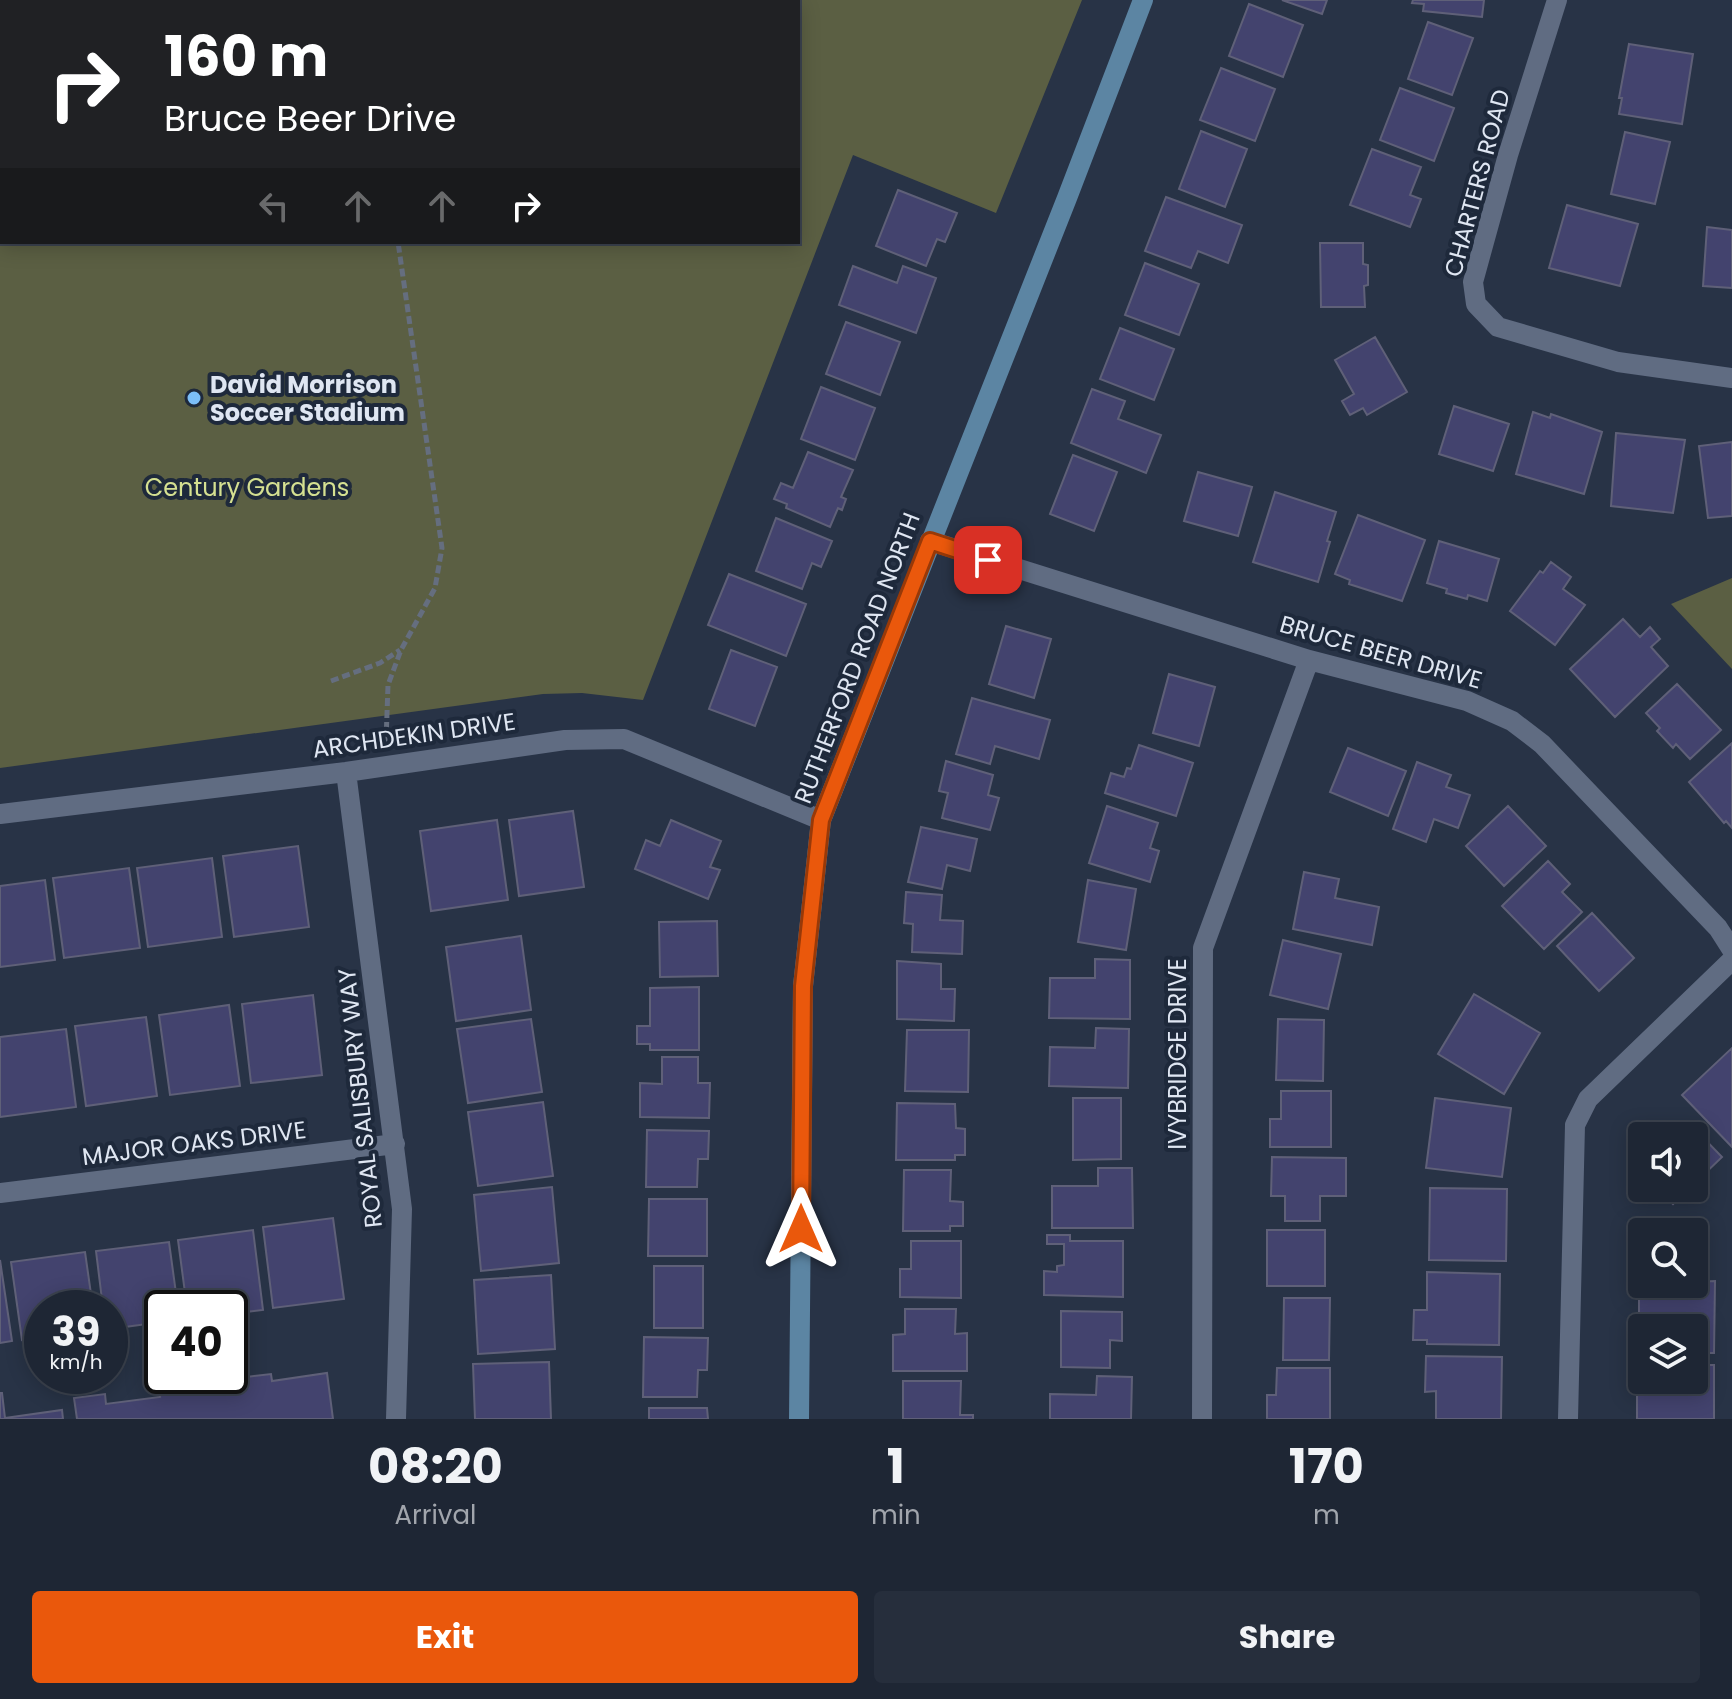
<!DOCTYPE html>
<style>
body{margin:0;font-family:Poppins,sans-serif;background:#262e3c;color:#f1f3f6;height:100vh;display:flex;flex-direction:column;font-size:30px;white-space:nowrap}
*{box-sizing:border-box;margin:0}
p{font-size:26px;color:#a1a5ac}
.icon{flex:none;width:44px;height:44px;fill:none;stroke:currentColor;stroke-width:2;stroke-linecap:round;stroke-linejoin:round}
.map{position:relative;height:1419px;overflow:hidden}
.sheet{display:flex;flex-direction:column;background:#1e2634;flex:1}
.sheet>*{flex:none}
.banner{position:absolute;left:0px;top:0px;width:800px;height:244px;box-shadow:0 4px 20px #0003,0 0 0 2px #3c434f;background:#202124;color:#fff;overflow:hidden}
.buttons{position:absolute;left:1628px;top:1122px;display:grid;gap:16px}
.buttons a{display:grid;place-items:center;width:80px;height:80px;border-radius:8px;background:#1e2634;box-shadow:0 4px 20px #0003,0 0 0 2px #3c434f;font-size:40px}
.speed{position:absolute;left:24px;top:1290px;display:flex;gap:16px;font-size:40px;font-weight:700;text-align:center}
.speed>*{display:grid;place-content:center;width:104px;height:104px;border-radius:50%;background:#1e2634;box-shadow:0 4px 20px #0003,0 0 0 2px #3c434f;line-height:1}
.speed small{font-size:20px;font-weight:400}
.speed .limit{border:4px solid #111;border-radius:12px;background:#fff;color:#111}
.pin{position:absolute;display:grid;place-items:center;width:68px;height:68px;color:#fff;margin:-34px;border-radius:16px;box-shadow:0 4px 12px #0006}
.me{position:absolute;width:88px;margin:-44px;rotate:0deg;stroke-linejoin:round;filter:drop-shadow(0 0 6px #0008)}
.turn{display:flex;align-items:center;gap:28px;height:168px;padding:0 32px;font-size:36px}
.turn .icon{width:104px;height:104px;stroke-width:2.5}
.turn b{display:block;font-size:56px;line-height:68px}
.lanes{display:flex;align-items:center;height:76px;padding:0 32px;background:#0003;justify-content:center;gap:40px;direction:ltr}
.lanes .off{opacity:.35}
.eta{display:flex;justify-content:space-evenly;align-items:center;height:136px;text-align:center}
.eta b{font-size:48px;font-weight:700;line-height:56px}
.action{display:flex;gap:16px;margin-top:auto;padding:16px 32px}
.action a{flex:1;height:92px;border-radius:8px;background:#ea580c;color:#fff;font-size:32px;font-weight:700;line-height:92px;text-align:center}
.action a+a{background:#262e3c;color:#f1f3f6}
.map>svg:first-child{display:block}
</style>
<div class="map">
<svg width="1732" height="1419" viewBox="0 0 1732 1419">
<rect width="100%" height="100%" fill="#283346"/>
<path fill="#5b5f43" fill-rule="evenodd" d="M0,0H1082L996,213L853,155L643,700L582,693L543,694L0,768ZM2,2H798V242H2Z
M1732,578V669L1671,604Z"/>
<path fill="#43436e" stroke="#5f6078" stroke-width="2" d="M1282,0H1327L1322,14Z
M1413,0H1484L1482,17L1423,11L1424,4L1412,3Z
M1249,4L1303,25L1283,77L1229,56Z
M1428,22L1473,38L1452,95L1408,79Z
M1629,44L1693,54L1682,124L1619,114L1622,98H1619Z
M1221,68L1275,89L1255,141L1200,120Z
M1400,88L1454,108L1434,161L1380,140Z
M1201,131L1247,149L1225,207L1179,189Z
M1625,132L1670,142L1655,204L1611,194Z
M1372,149L1421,167L1410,195L1421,199L1410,227L1350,205Z
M898,190L957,213L945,242L937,239L926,266L876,246Z
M1166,197L1242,225L1228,263L1198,251L1191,268L1145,251Z
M1567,205L1638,224L1620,286L1549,268Z
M1707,227L1732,230V288L1703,286Z
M1320,243H1363V264L1368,265V285L1364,286L1365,307H1321Z
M1145,263L1199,284L1179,335L1125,315Z
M853,266L897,283L903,266L936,278L916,333L839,305Z
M846,322L900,342L880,395L826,374Z
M1120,328L1174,349L1154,400L1100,379Z
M1375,337L1407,392L1367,415L1363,408L1350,415L1342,401L1354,394L1335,360Z
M821,387L875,408L855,460L801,439Z
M1092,389L1125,401L1118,419L1161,435L1146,473L1071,443Z
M1454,406L1509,424L1493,471L1439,454Z
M1533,412L1550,418L1551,414L1602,432L1584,494L1516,474Z
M1616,433L1685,440L1673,513L1611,506Z
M1732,442V516L1708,518L1699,446Z
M808,452L853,470L841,497L846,499L842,510L838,508L830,527L786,508L787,504L774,499L781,483L793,488Z
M1073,455L1117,472L1094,531L1050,514Z
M1198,472L1252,487L1238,536L1184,521Z
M1275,492L1336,512L1327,541L1330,542L1318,582L1253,562Z
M1358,515L1425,540L1402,601L1349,584L1350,580L1335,574Z
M776,518L832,541L821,567L812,563L802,589L756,571Z
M1439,541L1499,559L1487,601L1468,595L1467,599L1446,593L1447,589L1427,583Z
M1551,562L1571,577L1563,589L1585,605L1555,645L1510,611L1540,571L1543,573Z
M729,574L806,604L786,656L708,625Z
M1623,619L1640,637L1650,627L1660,639L1651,647L1668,666L1615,717L1570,669Z
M1006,626L1051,639L1034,698L989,684Z
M731,650L777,667L755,726L709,709Z
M1169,674L1215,687L1199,746L1153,733Z
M1677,684L1721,730L1690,759L1676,744L1673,748L1657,731L1660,728L1646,713Z
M972,698L1050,720L1039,759L995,746L990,764L956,754Z
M1732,743V828L1726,821L1724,823L1689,782Z
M1139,745L1193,763L1176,816L1105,793L1111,773L1124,777L1127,768L1131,769Z
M1348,748L1406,771L1388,816L1330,792Z
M946,761L993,775L988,795L999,798L990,830L942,818L948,793L939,791Z
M1417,762L1451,775L1446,787L1470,795L1458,828L1434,819L1426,842L1393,829Z
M1107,806L1158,823L1150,848L1159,851L1150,882L1089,863Z
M1508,806L1546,846L1504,886L1466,846Z
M573,811L584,887L519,896L509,820Z
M497,820L508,900L431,911L420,831Z
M671,820L721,841L710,867L720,870L708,899L635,869L646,840L660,846Z
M921,827L977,839L970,871L947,865L942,889L908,882Z
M298,846L309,927L234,937L223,856Z
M212,858L222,937L148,947L137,868Z
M1548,861L1570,884L1562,892L1582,912L1544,949L1502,906Z
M129,868L140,948L64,958L53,878Z
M1304,872L1339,879L1335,898L1379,907L1372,945L1293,929Z
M45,880L55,960L0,967V886Z
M1088,880L1136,889L1126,950L1078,942Z
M906,892L942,895L940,920L963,921L962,954L912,952L913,924L904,923Z
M1592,913L1634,958L1599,991L1557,946Z
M717,921L718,976L660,977L659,922Z
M521,936L531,1010L456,1021L446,947Z
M1283,940L1341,954L1328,1009L1270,995Z
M1095,959L1130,960V1019L1049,1018L1050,978H1095Z
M897,961L941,964V989H955L954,1021L897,1019Z
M699,987V1050H650V1044H637V1026H650V988Z
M1474,994L1540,1033L1504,1094L1438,1054Z
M313,995L322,1075L251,1083L242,1004Z
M229,1005L240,1086L170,1095L159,1015Z
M146,1017L157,1096L86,1106L75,1026Z
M531,1019L542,1092L468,1103L457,1029Z
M1278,1019L1324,1020L1323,1081L1276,1080Z
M1096,1028L1129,1029L1128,1088L1049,1086L1050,1047L1095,1048Z
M66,1029L76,1107L0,1117V1037Z
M907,1030H969L968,1092L905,1091Z
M1732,1048V1147L1682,1095Z
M662,1057H698V1083H710L709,1118L640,1117V1083L662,1084Z
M1281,1091H1331V1147H1270V1119H1281Z
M1073,1098H1121V1159L1073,1160Z
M1435,1098L1511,1108L1502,1177L1426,1168Z
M543,1102L553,1176L478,1186L468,1112Z
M897,1103L955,1104L956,1128L965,1129V1155H955V1160H896Z
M1688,1122L1722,1157L1694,1184V1136H1674Z
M647,1130L709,1131L708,1159H698L697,1187H646Z
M1272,1157L1346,1158V1196H1320V1221H1285V1196H1271Z
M1098,1168H1132L1133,1228H1052V1186H1098Z
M904,1170H951L950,1201L963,1202V1226H950V1231H903Z
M552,1187L559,1263L481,1271L474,1195Z
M1430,1188L1507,1189L1506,1261L1429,1260Z
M1657,1188H1690L1673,1204Z
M649,1199H707V1256H648Z
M333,1218L344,1299L273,1308L263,1227Z
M253,1230L263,1310L230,1314V1308H187L178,1240Z
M1267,1230H1325V1286H1267Z
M1047,1235H1070V1241H1123V1297L1044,1295V1271L1057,1272V1266L1064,1265V1244H1047Z
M911,1241H961V1298L900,1297V1269H911Z
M169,1242L178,1308H162V1322L110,1329V1308H103L96,1251Z
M85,1252L93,1308H42V1337L22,1340L11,1262Z
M0,1260L12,1341L0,1343Z
M654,1266H703V1328H654Z
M1427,1272L1500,1274L1499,1345L1427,1344V1340H1413L1414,1310H1427Z
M551,1275L555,1349L478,1354L474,1280Z
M1639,1281H1642V1284L1715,1281L1714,1353H1694V1328H1642V1353H1639Z
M1284,1298H1330L1329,1360H1283Z
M905,1309H956L955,1334L967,1333V1371H893V1335L905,1334Z
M1061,1311L1122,1312V1341L1110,1340V1368L1061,1367Z
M644,1337L708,1338L707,1370H698L697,1397H643Z
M1426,1356L1502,1357L1501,1419H1436V1391L1425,1392Z
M549,1362L551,1419H475L473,1364Z
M1637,1365H1642V1380H1694V1365H1714V1419H1637Z
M1277,1368H1330V1419H1267V1395H1276Z
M327,1373L333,1419H77L74,1398L105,1394L106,1404L160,1397L158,1388L271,1374L272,1381Z
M1097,1376L1132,1377L1131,1419H1050V1394L1096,1395Z
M903,1381H961L960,1415H973V1419H903Z
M0,1393H2L5,1418L62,1410L63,1419H0Z
M649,1408H707L708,1419H649Z"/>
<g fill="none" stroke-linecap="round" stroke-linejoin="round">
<path stroke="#656e7f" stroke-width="5" stroke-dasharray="8 4" stroke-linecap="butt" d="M354,0V2
M331,681L380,663L400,650
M386,742L388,685L401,650L435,588L442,548L398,242"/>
<path stroke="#606c82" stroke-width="20" d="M1557,0L1508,155L1473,282L1476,304L1498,327L1618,362L1732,378
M930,541L1309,660L1467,701L1512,721L1542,744L1718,928L1732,950
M346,772L402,1209L396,1419
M0,814L346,772L565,740L624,739L821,820
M0,1193L395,1144
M1202,1419L1203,948L1309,660
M1568,1419L1575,1125L1588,1099L1732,960"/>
<path stroke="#5c85a3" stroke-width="20" d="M799,1419L803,986L821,820L1067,198L1143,0"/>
</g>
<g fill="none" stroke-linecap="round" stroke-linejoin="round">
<defs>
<path id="route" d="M801,1229L803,986L821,820L930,541L988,560"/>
</defs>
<use href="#route" stroke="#983908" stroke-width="20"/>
<use href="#route" stroke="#ea580c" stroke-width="14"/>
</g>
<circle fill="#7bbef8" stroke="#1e293b" stroke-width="3" cx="194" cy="398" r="8"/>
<g text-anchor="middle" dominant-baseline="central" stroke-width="8" stroke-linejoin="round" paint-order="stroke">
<g font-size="24" fill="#dfe6f2" stroke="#1e293b">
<text transform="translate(1477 183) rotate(-75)">CHARTERS ROAD</text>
<text transform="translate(1381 652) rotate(16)">BRUCE BEER DRIVE</text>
<text transform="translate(857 658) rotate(-69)">RUTHERFORD ROAD NORTH</text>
<text transform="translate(414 735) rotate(-8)">ARCHDEKIN DRIVE</text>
<text transform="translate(1177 1054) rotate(-90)">IVYBRIDGE DRIVE</text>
<text transform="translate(360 1098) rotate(-96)">ROYAL SALISBURY WAY</text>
<text transform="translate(194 1143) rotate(-7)">MAJOR OAKS DRIVE</text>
</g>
<g font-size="24" font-weight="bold" fill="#dfe6f2" stroke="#1e293b" text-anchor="start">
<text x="210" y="384">David Morrison<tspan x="210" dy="28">Soccer Stadium</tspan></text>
</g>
<g font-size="24" fill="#d5e091" stroke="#1e293b">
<text x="247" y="487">Century Gardens</text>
</g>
</g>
</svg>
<div class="buttons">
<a><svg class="icon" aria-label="sound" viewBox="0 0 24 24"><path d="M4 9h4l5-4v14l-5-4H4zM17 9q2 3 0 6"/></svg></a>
<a><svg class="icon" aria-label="search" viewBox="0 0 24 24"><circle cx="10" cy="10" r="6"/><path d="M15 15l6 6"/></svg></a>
<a><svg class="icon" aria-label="layers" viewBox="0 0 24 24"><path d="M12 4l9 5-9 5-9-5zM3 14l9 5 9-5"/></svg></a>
</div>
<div class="speed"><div>39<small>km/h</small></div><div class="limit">40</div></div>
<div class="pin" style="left:988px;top:560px;background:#d93025"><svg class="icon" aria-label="arrive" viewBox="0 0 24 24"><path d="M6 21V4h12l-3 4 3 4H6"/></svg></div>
<svg class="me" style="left:801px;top:1229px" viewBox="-20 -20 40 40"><path d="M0-17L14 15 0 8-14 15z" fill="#ea580c" stroke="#fff" stroke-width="4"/></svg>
<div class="banner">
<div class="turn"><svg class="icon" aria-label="right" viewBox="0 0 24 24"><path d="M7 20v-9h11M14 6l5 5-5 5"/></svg><div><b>160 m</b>Bruce Beer Drive</div></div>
<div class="lanes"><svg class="icon off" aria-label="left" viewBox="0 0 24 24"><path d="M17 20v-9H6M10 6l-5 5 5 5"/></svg><svg class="icon off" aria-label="ahead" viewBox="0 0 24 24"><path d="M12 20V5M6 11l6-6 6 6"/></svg><svg class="icon off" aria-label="ahead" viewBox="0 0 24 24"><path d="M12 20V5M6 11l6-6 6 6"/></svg><svg class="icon" aria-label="right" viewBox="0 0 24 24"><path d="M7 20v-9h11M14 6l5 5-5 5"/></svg></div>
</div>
</div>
<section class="sheet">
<div class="eta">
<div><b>08:20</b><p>Arrival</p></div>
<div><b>1</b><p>min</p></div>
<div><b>170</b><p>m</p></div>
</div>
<div class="action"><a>Exit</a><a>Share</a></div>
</section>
